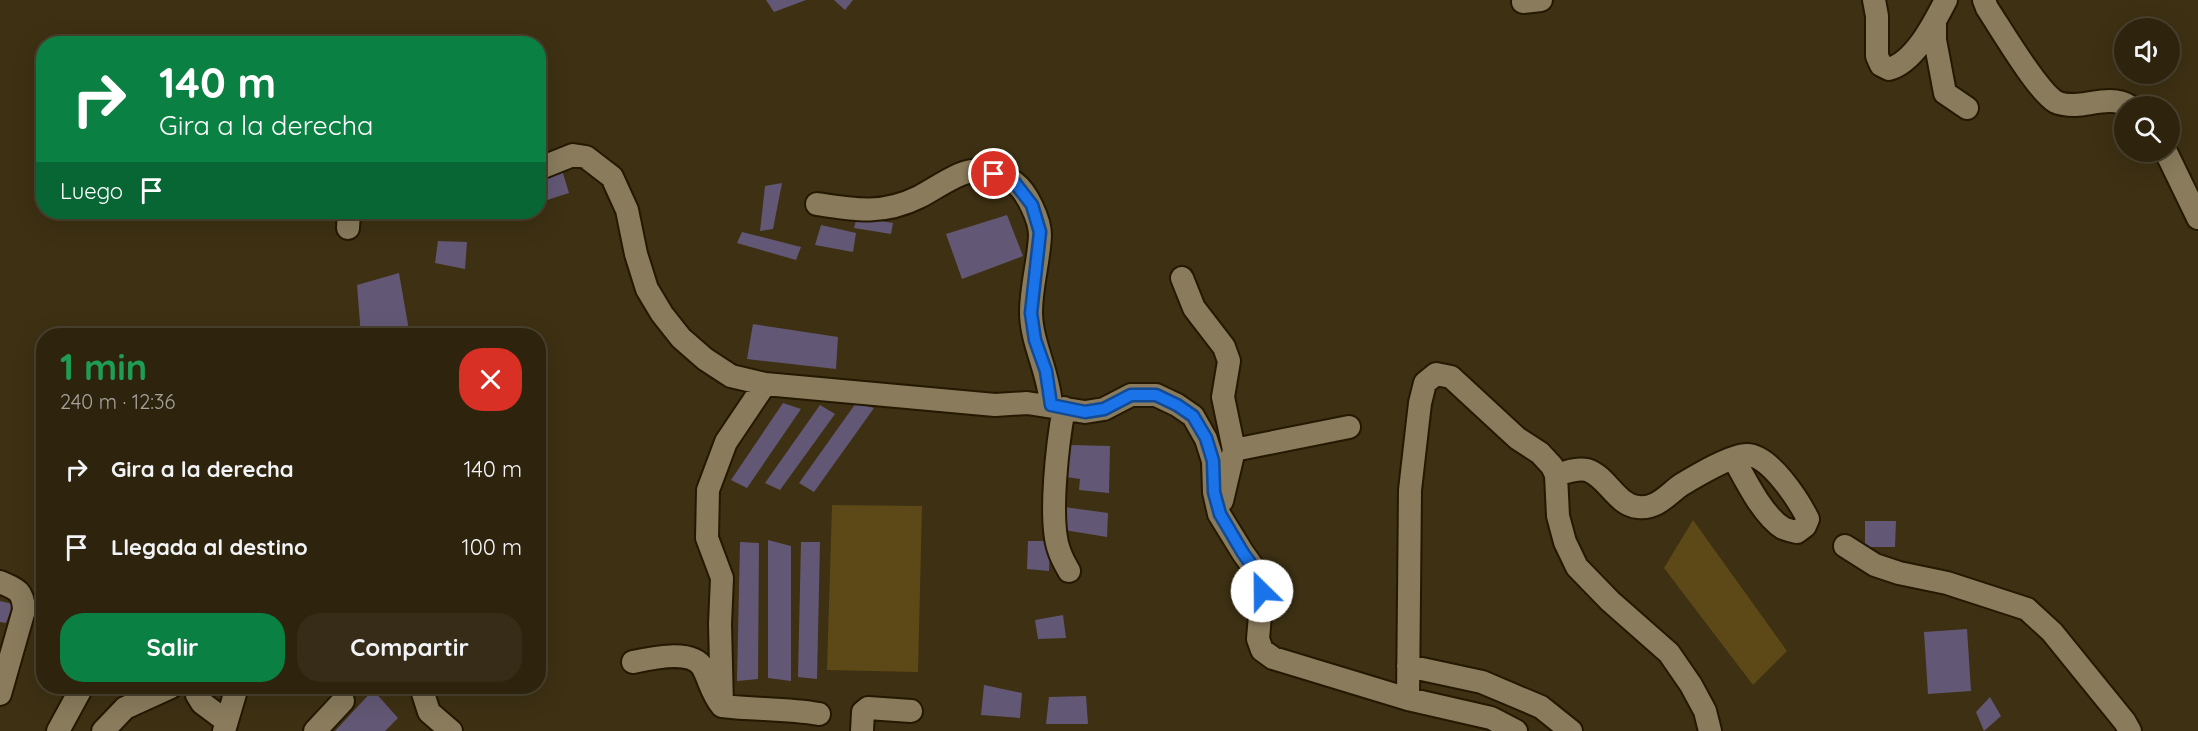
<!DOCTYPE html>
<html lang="es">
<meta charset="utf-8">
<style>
body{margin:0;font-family:Quicksand,sans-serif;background:#362c17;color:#f1f3f6;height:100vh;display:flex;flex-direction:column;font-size:22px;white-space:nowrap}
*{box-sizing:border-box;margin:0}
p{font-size:20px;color:#a7a49e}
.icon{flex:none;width:33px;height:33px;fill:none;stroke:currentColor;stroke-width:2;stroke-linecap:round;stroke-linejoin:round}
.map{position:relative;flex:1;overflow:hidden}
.sheet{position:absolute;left:36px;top:328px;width:510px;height:366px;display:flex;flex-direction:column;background:#2e240e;border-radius:24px;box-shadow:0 6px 24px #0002,0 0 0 2px #49412e}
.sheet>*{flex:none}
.guide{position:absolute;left:36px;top:36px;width:510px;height:183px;border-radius:24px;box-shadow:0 6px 24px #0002,0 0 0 2px #49412e;background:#0b8043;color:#fff;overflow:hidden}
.controls{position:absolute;left:2114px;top:18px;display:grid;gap:12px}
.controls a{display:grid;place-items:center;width:66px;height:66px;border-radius:50%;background:#2e240e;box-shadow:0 6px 24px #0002,0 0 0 2px #49412e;font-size:30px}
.pin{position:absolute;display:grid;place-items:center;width:51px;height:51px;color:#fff;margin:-26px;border:3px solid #fff;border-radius:50%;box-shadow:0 2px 6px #0007}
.me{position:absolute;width:66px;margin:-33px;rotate:337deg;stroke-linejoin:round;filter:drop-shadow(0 0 4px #0008)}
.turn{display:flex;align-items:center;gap:21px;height:126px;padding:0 24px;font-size:27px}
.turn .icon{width:78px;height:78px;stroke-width:2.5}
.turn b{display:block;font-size:42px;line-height:51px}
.then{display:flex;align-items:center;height:57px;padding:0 24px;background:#0003;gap:12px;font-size:22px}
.round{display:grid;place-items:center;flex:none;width:63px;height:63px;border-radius:24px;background:#362c17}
.overview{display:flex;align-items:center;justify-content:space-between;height:102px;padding:0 24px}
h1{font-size:36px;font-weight:700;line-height:45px;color:#1e9e55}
.action{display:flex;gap:12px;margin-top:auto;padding:12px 24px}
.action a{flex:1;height:69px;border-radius:24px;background:#0b8043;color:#fff;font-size:24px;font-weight:700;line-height:69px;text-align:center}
.action a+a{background:#362c17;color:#f1f3f6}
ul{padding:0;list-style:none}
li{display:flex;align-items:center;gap:18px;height:78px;padding:0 24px}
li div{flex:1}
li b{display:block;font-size:22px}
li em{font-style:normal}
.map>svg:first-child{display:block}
</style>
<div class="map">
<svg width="2198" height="731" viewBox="0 0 2198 731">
<rect width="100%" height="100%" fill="#3d3013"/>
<path fill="#5d4817" d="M832,505L922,506L918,672L827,670Z
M1693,520L1787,651L1753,685L1664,568Z"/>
<path fill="#625875" d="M766,0H806L774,12Z
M834,0H853L845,10Z
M562,170L569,193L538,203V177Z
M782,183L773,229L760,231L765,186Z
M1007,215L1023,256L962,279L946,234Z
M857,217L893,223L891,234L854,228Z
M821,225L856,233L853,252L815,245Z
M742,232L801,247L796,260L737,243Z
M438,241L467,242L465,269L435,263Z
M399,273L410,336H361L357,285Z
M753,324L838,337L836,369L747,359Z
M783,403L801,409L747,488L731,480Z
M856,403L874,408L814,492L799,483Z
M820,405L835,414L780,490L765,483Z
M1070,445L1110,446L1109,493L1079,490L1080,479L1066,477Z
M1064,507L1108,513L1107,537L1064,530Z
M1865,521H1896L1895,547H1865Z
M768,540L791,546V681L768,678Z
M1028,541H1050L1049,571L1027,569Z
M740,542L759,543L758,679L737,681Z
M801,542H820L817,679L798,677Z
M0,601L13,604L6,623L0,622Z
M1063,615L1066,638L1038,639L1035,620Z
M1967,629L1971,691L1928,694L1924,632Z
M984,685L1022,693L1020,718L981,715Z
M373,690L398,718L385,731H335Z
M1086,696L1088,724H1046L1049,697Z
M1990,697L2001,716L1984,731L1976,712Z"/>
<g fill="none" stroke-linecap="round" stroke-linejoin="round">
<defs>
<path id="minor" d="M1874,0L1877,16V56L1881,65L1889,69C1915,62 1934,23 1946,0
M1984,0L1987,8C2001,29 2037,91 2056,102C2060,104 2070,105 2075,105C2093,104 2113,96 2129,106
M1523,2L1541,0
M1935,22V40L1945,93L1967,108
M2166,152L2198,218
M538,169L573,155L586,157L612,177L627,210L636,254L647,289L662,314L681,338L705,359L731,376L765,384L995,405L1027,403L1085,412L1104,409L1131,395H1156L1177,405L1193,416L1206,439L1213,461L1214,492L1219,514L1243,553L1258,574L1262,591L1258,639L1262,650L1273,658L1408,699L1491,718L1516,731
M817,204C855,210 883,215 919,197C933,190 956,173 972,171C984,170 1005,175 1015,183C1027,192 1040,220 1040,235C1039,261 1031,286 1031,312C1031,343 1049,372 1051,405
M348,228L349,212
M1182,278L1194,308L1224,347L1229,361L1223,397L1234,450L1222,501
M1064,408C1058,440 1048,520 1059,550C1061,557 1065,564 1069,571
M1234,450L1349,427
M1556,475C1566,472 1577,468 1587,470C1607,476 1616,505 1638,507C1657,509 1667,495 1681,485C1696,476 1731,455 1747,455C1770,455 1799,501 1808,519L1805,526L1797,532C1793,531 1787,530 1783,528C1763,516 1745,479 1734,459
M1845,546L1875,565L1899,573L1947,583L2027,609L2052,632L2125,722L2130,731
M0,582C16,589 23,590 24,610L0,694
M633,662C651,658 693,649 703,668C710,682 712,694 722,706C754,710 787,708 819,714
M1408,666L1482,682L1541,707L1571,731
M201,687L197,695L202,703L226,721
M421,687L429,712L451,731
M1408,699L1410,490L1420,403L1425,383L1436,374L1451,377L1517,438L1540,453L1552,466L1556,475L1558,516L1565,542L1577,567L1610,601L1669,653L1691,685L1705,711L1710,731
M722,706L720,624L722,578L707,538L708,490L726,442L765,384
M58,731L82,687
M103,731L125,708L171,687
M224,731L237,687
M315,731L343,701
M862,731L863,712L868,708L911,711"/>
</defs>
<use href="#minor" stroke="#241800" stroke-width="26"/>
<use href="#minor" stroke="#897b5c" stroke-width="22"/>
</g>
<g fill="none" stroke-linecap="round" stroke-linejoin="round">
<defs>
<path id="route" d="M994,174L1015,183L1032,205L1040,232L1031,313L1035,340L1046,371L1051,405L1085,412L1104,409L1131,395H1156L1177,405L1193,416L1206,438L1213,461L1214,492L1220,514L1243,553L1258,574L1262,591"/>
</defs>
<use href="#route" stroke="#114b97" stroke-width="15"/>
<use href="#route" stroke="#1a73e8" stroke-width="10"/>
</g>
</svg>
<div class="controls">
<a><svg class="icon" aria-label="sound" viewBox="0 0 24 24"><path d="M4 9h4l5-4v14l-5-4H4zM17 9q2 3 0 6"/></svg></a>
<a><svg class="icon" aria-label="search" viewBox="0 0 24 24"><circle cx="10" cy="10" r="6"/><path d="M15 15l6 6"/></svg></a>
</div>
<div class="pin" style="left:994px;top:174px;background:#d93025"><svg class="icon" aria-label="arrive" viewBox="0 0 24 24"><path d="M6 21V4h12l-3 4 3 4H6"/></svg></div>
<svg class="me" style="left:1262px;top:591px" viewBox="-20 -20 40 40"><circle r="19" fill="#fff"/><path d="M0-13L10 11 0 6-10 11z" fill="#1a73e8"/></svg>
<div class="guide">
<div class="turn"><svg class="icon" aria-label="right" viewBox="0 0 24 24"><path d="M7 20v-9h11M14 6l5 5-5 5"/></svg><div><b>140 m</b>Gira a la derecha</div></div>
<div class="then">Luego<svg class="icon" aria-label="arrive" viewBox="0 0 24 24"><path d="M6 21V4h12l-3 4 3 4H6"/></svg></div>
</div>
<section class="sheet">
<div class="overview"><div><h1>1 min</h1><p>240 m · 12:36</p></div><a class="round" style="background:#d93025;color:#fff"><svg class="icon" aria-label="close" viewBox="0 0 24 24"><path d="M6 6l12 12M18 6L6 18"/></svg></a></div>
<ul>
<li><svg class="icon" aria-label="right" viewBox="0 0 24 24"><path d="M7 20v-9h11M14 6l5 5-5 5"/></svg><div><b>Gira a la derecha</b></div><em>140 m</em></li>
<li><svg class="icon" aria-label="arrive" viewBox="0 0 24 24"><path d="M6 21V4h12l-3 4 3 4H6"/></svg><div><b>Llegada al destino</b></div><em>100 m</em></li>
</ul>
<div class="action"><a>Salir</a><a>Compartir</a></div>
</section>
</div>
